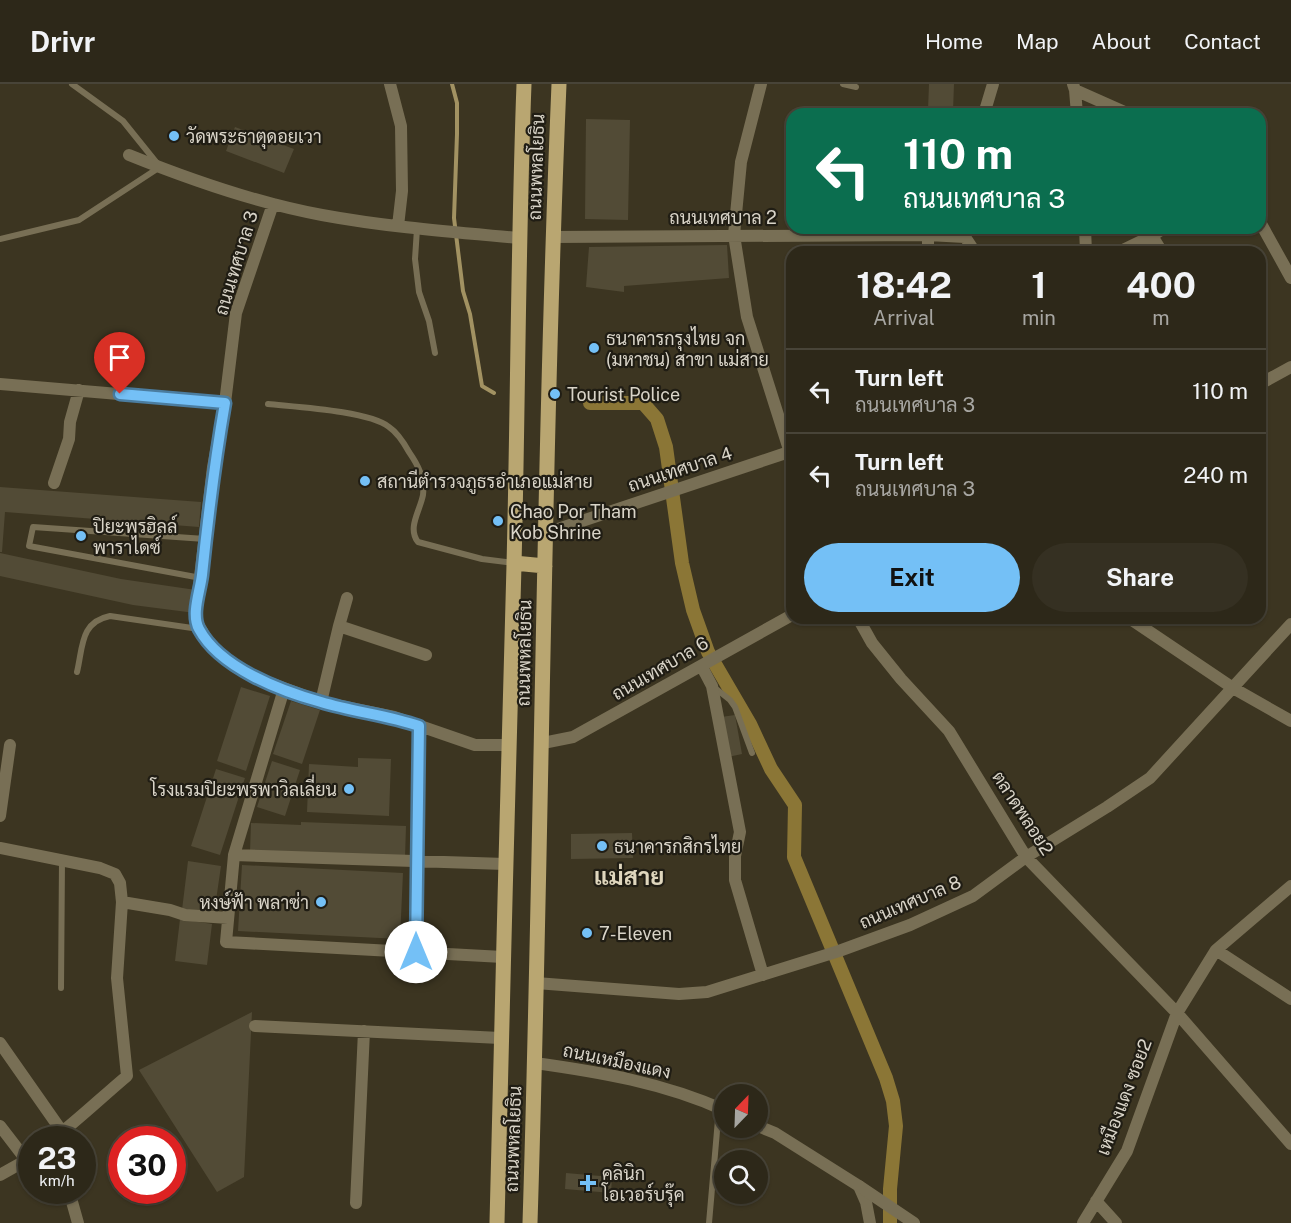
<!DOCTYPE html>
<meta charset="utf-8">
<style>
body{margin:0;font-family:"Public Sans",Sarabun,sans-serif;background:#353022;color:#f1f3f6;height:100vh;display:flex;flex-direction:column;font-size:22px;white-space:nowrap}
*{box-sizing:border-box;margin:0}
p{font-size:20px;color:#a7a6a2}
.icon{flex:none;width:33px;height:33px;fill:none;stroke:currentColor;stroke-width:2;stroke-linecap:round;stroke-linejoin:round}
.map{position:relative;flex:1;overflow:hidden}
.drawer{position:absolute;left:786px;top:162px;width:480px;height:378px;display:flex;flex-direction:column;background:#2d2819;border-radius:18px;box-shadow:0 2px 4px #0004,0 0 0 2px #484438}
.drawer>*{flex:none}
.top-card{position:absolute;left:786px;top:24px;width:480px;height:126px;border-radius:18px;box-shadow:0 2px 4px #0004,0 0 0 2px #484438;background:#0b6e4f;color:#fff;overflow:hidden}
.needle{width:39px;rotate:23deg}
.buttons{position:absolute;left:714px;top:1000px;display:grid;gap:12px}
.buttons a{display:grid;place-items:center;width:54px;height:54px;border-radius:50%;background:#2d2819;box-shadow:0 2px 4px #0004,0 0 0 2px #484438;font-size:30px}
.speed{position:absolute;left:18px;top:1042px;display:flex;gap:12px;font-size:30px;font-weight:700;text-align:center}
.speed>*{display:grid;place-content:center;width:78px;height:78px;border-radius:50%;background:#2d2819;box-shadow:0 2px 4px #0004,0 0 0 2px #484438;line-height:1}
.speed small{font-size:15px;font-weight:400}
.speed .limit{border:9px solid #d22;background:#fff;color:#111}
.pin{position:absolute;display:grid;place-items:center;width:51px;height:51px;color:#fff;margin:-62px -26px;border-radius:50% 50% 50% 0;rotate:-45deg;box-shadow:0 0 6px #0007}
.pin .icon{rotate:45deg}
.me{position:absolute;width:66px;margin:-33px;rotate:0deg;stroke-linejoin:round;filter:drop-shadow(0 0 4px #0008)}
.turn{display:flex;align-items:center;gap:21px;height:126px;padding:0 18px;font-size:27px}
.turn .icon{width:78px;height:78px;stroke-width:2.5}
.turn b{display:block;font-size:42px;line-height:51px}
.eta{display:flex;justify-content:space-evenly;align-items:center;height:102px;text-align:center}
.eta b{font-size:36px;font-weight:700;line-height:42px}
.action{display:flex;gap:12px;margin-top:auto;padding:12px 18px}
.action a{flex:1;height:69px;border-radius:36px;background:#74c0f6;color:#111;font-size:24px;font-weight:700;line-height:69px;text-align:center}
.action a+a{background:#353022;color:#f1f3f6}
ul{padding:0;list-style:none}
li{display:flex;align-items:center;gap:18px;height:84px;padding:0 18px;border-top:2px solid #484438}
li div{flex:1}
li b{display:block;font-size:22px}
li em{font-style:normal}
header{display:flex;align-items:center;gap:36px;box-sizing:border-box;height:84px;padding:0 30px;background:#2d2819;border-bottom:2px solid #484438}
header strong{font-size:28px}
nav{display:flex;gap:33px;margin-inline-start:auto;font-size:21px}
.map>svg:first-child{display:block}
</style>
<header>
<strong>Drivr</strong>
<nav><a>Home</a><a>Map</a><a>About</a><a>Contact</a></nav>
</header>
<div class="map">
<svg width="1291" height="1139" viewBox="0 0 1291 1139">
<rect width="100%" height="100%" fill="#3c3521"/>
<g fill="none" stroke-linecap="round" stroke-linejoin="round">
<path stroke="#a29262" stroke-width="4" d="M452,0L457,19V50L454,134L463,207L470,230L482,302L494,309"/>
<path stroke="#8b7636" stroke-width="14" d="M590,319H643L657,335L666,363L682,479L693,526L708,568L750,640L771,685L795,721L794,773L886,994L893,1017L896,1042L890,1105V1139"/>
</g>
<path fill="#524b36" d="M929,0H954L953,27L928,26Z
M586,35L630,36L628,136L585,135Z
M235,43L294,65L284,89L226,67Z
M727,161L729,194L624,202V208L586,203L589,163Z
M0,403L201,418L199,443L5,428L2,468H0Z
M0,469L121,495L196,506L195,529L133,521L0,492Z
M241,603L270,612L246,687L217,677Z
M291,617L320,626L302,680L273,670Z
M735,631L742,670L728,673L721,633Z
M358,674L391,675L389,732L307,728L309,680L358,683Z
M272,677L300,686L285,732L257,723Z
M216,685L245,694L220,771L191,762Z
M301,738L406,742L405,774L250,768L251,739L301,741Z
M632,749L633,774L571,775V750Z
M188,777L221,782L214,830L182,826Z
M242,781L403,789L400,855L238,847Z
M180,835L212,840L207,881L175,877Z
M252,928L244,1093L217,1108L139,986Z
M566,1089L612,1093L611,1109L565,1105Z"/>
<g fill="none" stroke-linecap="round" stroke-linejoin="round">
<path stroke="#786f55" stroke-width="6" d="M843,0L856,3
M417,145L415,175L419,208L429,237L435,269
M0,155L79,136L160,83L123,37L72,0
M268,320C296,323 369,327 389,343C398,349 404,359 409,368C418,381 425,394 423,411C420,427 407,444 418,458L482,475L514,479
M201,494L29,462L33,443L205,455
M77,588C83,563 80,538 110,532L199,545
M715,604L730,616L735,623L752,669
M61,904L62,777
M709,1139L719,1024"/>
<path stroke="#786f55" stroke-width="12" d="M390,0L401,42L402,107L398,142
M761,0L741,78L734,151L747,233L792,375
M1073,0L1075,6L1129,30
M1075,6L1077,30
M984,30L993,0
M129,71C191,96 256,119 322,131C387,143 453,148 518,154
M273,120L236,229L225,319L213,383L195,535L209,559L224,574L237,584L259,595L321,618L394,633L475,661H509
M1260,138L1291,194
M966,144L965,153L975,168
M1085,144L1086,168
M1152,152L1164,144
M553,153L928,151L965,153
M928,168V151
M1119,168L1152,152L1162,168
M0,300L225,319
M1260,300L1291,283
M54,399L69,355L70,338L79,306
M546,449L792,367
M858,534L872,559L901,595L949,647L1026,773L1177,929L1291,1060
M1129,534L1233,604L1291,637
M339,542L426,571
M702,583L712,602L740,748L735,772V796L763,891
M284,605L234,771L226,858L503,873
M321,618L339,542L347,514
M543,659L573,653L792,531
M0,732L10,661
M0,764L100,784L115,790L120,799L122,818L117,894L127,992C102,1013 78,1036 52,1056
M234,771L505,780
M122,818L170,826L185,831L228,834
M1216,866L1291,915
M416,868L419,642
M536,899L679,910L707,908L839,867L910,841L973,812L1026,773L1107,723L1150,694L1291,540
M255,942L500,954
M0,959L63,1049
M0,1042L27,1077
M0,1091L32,1073
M859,1102L866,1118L870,1139
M69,1107L78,1139
M1096,1117L1116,1139
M356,1119L364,947
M1083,1139L1127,1067L1177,929L1216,866L1291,802"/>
<path stroke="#786f55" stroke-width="12" d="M535,979C600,988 664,999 724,1026
M758,1042L775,1049L859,1102L914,1139"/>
<path stroke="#b9a671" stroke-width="15" d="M514,479L545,482
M497,1139C501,920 509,700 514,481C518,321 518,160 524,0
M530,1139C542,759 543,379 559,0"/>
</g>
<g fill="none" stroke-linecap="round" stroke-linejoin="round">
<defs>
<path id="route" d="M120,310L225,319C215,376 208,433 202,491C200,508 191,530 199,545C220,584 281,607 321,618C354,628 387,631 419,642L416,868"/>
</defs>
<use href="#route" stroke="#4b7da0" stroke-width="15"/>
<use href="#route" stroke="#74c0f6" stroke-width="10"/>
</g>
<g fill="#74c0f6" stroke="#201d14" stroke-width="2">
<circle cx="174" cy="52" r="6"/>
<circle cx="594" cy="264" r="6"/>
<circle cx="555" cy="310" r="6"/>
<circle cx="365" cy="397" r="6"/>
<circle cx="498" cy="437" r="6"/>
<circle cx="81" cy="452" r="6"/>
<circle cx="349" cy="705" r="6"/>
<circle cx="602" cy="762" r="6"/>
<circle cx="321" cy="818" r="6"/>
<circle cx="587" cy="849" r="6"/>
<path d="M585 1090h6v6h6v6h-6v6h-6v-6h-6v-6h6z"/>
</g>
<g text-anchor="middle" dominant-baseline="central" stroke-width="4.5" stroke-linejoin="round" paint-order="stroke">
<g font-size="18" fill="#d9d4c8" stroke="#201d14" text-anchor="start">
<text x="186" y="52">วัดพระธาตุดอยเวา</text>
<text x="606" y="254">ธนาคารกรุงไทย จก<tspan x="606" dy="21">(มหาชน) สาขา แม่สาย</tspan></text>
<text x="567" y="310">Tourist Police</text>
<text x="377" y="397">สถานีตำรวจภูธรอำเภอแม่สาย</text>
<text x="510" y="427">Chao Por Tham<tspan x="510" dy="21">Kob Shrine</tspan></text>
<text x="93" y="442">ปิยะพรฮิลล์<tspan x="93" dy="21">พาราไดซ์</tspan></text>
<text x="337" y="705" text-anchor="end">โรงแรมปิยะพรพาวิลเลี่ยน</text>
<text x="614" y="762">ธนาคารกสิกรไทย</text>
<text x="309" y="818" text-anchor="end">หงษ์ฟ้า พลาซ่า</text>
<text x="599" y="849">7-Eleven</text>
<text x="602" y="1089">คลินิก<tspan x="602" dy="21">โอเวอร์บรุ๊ค</tspan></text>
</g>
<g font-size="18" fill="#d9d4c8" stroke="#201d14">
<text transform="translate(536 83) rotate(-88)">ถนนพหลโยธิน</text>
<text x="723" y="133">ถนนเทศบาล 2</text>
<text transform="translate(236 179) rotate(-73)">ถนนเทศบาล 3</text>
<text transform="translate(680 385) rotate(-18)">ถนนเทศบาล 4</text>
<text transform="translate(524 569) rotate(-89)">ถนนพหลโยธิน</text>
<text transform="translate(660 584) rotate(-30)">ถนนเทศบาล 6</text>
<text transform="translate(1023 729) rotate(57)">ตลาดพลอย2</text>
<text transform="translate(910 818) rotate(-23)">ถนนเทศบาล 8</text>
<text transform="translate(617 977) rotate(12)">ถนนเหมืองแดง</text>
<text transform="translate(1124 1013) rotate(-69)">เหมืองแดง ซอย2</text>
<text transform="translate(513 1055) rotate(-88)">ถนนพหลโยธิน</text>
</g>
<g font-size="24" font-weight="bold" fill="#dfd6bd" stroke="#201d14">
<text x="629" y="792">แม่สาย</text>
</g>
</g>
</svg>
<div class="buttons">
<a><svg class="needle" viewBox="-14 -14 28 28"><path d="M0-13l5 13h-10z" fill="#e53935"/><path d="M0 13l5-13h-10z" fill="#a7a6a2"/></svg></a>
<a><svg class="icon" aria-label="search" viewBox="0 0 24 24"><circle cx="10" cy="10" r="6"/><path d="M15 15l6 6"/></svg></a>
</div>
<div class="speed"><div>23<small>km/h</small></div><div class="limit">30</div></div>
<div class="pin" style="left:120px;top:310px;background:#d93025"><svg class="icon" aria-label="arrive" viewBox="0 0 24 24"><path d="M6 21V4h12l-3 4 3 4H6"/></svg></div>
<svg class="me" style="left:416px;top:868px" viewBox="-20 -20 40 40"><circle r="19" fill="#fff"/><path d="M0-13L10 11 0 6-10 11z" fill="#74c0f6"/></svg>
<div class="top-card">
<div class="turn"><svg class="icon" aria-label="left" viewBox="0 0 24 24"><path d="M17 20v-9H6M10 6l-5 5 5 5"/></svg><div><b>110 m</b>ถนนเทศบาล 3</div></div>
</div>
<section class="drawer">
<div class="eta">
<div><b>18:42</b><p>Arrival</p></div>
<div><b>1</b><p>min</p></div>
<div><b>400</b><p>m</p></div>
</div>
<ul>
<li><svg class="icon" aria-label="left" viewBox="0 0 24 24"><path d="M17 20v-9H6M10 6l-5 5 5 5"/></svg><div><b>Turn left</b><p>ถนนเทศบาล 3</p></div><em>110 m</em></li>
<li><svg class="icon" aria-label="left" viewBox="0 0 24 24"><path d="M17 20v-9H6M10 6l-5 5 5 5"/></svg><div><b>Turn left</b><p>ถนนเทศบาล 3</p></div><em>240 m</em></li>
</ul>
<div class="action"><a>Exit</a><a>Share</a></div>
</section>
</div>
